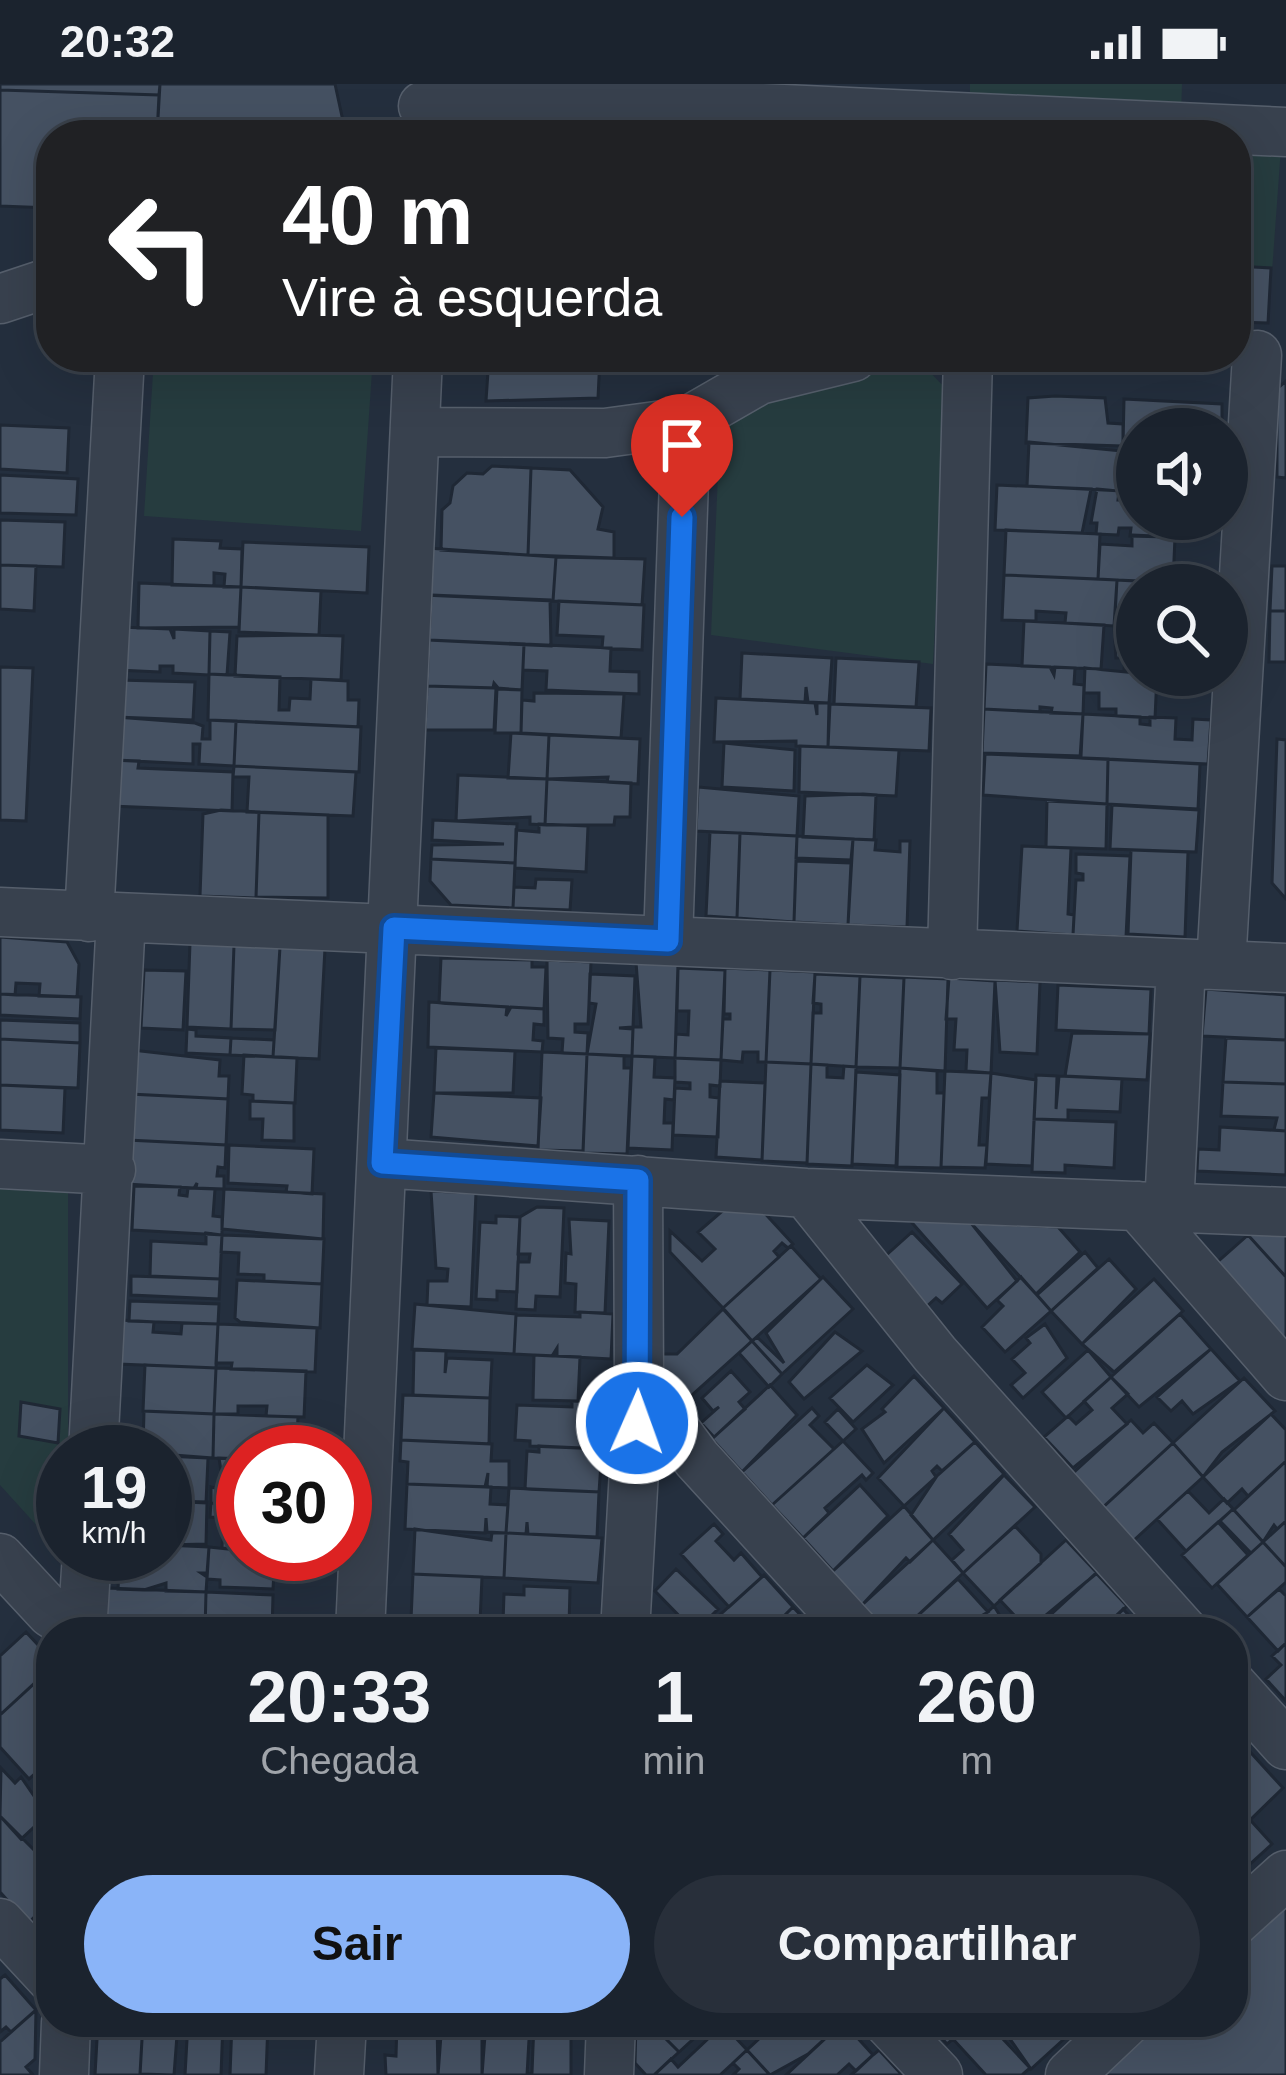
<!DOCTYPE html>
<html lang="pt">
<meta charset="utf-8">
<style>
body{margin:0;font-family:Helvetica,sans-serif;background:#282f3a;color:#f1f3f6;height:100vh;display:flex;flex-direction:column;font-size:45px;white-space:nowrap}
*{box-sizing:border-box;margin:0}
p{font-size:39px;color:#a0a4aa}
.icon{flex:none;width:66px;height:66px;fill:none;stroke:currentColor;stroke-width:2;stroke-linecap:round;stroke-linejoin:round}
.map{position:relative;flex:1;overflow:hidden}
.details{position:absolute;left:36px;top:1533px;width:1212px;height:420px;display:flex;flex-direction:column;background:#1b232e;border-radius:48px;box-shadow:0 12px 48px #0002,0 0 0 3px #39404a}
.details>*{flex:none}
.banner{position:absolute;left:36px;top:36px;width:1215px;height:252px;border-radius:48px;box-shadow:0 12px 48px #0002,0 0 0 3px #39404a;background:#202124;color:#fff;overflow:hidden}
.tools{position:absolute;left:1116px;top:324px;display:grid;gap:24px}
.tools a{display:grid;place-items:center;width:132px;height:132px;border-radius:50%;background:#1b232e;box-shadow:0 12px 48px #0002,0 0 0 3px #39404a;font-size:60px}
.speed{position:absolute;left:36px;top:1341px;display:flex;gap:24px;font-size:60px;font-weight:700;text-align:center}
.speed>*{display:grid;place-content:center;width:156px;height:156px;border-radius:50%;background:#1b232e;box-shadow:0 12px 48px #0002,0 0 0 3px #39404a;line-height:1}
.speed small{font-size:30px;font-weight:400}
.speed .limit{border:18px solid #d22;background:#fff;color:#111}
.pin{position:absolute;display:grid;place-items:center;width:102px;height:102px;color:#fff;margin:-123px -51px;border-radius:50% 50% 50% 0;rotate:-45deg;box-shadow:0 0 12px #0007}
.pin .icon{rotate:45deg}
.me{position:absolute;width:132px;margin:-66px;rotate:2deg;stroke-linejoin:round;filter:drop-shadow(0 0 9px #0008)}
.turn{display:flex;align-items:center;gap:42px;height:252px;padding:0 48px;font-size:54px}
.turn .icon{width:156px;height:156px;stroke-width:2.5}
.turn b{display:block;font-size:84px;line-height:102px}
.eta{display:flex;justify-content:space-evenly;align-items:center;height:204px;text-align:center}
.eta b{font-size:72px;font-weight:800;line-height:84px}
.button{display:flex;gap:24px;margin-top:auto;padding:24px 48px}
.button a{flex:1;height:138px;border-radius:72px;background:#8ab4f8;color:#111;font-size:48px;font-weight:800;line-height:138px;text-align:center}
.button a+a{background:#282f3a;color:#f1f3f6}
.status{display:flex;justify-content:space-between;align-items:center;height:84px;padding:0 60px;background:#1b232e;direction:ltr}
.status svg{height:33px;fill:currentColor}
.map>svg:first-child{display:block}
</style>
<div class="status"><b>20:32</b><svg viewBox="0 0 49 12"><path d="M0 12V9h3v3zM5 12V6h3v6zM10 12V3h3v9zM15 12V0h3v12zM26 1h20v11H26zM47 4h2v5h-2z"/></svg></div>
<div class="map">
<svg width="1286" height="1991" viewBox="0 0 1286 1991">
<rect width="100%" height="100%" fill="#242f3e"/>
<path fill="#263c3f" d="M970,0H1182L1181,32L1283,36L1272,188L1236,185V51L970,26Z
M154,273H373L361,447L144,432Z
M880,284L927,285L947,306L933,580L711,551L721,321L794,299Z
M0,1097L68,1102V1368H63V1470L68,1476L0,1401Z"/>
<path fill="#455162" stroke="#1f2835" stroke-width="3" d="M0,0H160L159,11L0,6Z
M160,0H335L346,51H157Z
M0,6L159,11L157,51H51V124L0,122Z
M1236,182L1271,184L1268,239L1236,238Z
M489,273H600L598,314L486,317Z
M1286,297V394L1277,393V305Z
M1055,312L1105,314L1108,339L1123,340V362L1026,359L1028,314Z
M1124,315L1222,320V345H1137V362H1123Z
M0,341L69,344L67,389L0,385Z
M1029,358L1122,367L1121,407L1027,402Z
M1122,367L1137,368V407H1121Z
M492,382L531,384L528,471L441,466L442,426L450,419L453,402L467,389L483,390Z
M531,384L570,386L603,423L598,445L614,448V474L528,471Z
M0,391L78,395L76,431L0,429Z
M997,401L1091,405L1082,449L995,446Z
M1097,405L1119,407L1118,416H1129V407H1137V435H1168L1167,453L1130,452L1131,444H1119L1118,451L1096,450L1097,439H1091Z
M0,436L65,438L63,483L0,481Z
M1006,446L1100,450L1098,495L1004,491Z
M1132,451L1175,453L1173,499L1098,495L1100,460L1132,462Z
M173,455L221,457L220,464L242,465L241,503H224L225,490L214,489V502L172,501Z
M243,458L369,463L367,509L241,503Z
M427,464L556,473L553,517L425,511Z
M556,473L645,475L642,521L553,517Z
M0,481L36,482L34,527L0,525Z
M1272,482H1286V527H1270Z
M1004,491L1117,496L1114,542L1065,539L1066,529L1036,527V537L1002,536Z
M1117,496L1207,500V501H1137V533L1115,532Z
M139,499L241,503L239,543L138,544Z
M241,503L321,507L319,551L239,548Z
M431,511L550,516L551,562L429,556Z
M559,517L644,521L642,566L602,564L603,553L557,551Z
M1270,527H1286V578H1269Z
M1024,537L1104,541L1101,585L1022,582Z
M1114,542L1137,543V587L1124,586L1125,574H1116Z
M119,543L170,545L174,555V545L210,547L209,591L173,589V582H160V588L117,586Z
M210,547L230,548L227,591L209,590Z
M311,551L343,552L341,596L235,592L237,552Z
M429,556L524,560L522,606L499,605L494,599L493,604L427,602Z
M524,560L611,564L610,587L639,588V610L546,606L547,587L523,586L522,606Z
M742,569L832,574L829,619L808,618L806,603L805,618L740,615Z
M836,574L919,578L916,623L834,620Z
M986,580L1050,583L1054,591L1055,583L1075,584L1074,600L1084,601L1083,630L1051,629L1052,624L1040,623V628L984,625Z
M0,583L33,584L26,737L0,736Z
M1085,584L1157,591L1155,634L1116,632V625H1099V609H1084Z
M209,590L280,593L279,626H289L290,614L310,615L311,595L348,597V616H359L358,643L208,636Z
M117,596L195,598L193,636L116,633Z
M427,602L496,604L494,646H425Z
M497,604L522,606L521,649H495Z
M534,609L624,610L621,654L521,649L522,616L534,617Z
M716,614L815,619L817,631V619H829L828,663L796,662V657L714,658Z
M830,620L931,624L929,667L828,663Z
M984,625L1083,630L1081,672L982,669Z
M1083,630L1140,633V640L1150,641V633L1176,634L1175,655L1192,656L1193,635L1211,636L1208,680L1080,674Z
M116,633L195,639L203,642L202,655H210V636L236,637L234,682L199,680L200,660H193V680L114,676Z
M236,637L361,643L359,688L234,682Z
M511,649L549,651L547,695L508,694Z
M549,651L640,655L638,700L607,698L608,693L547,695Z
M1277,655L1286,656V815L1272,799Z
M724,659L795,666L794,707L722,703Z
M800,662L899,666L896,712L799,708Z
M985,670L1108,675L1107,720L983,711Z
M1108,675L1200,680L1198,725L1107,720Z
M113,676L139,677L138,684L233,688L232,727L111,722Z
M234,682L356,688L353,732L247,728L249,693H233Z
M458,691L547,695L545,741L530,740V733L456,737Z
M547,695L631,699L630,733H615L614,741H545Z
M698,703L799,712L797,752L696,747Z
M863,710L876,711L874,756L803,753L805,712Z
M1047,717L1107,720L1106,765L1046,763Z
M1112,721L1199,726L1196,768L1110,765Z
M221,726L259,728L256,814L200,812L203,730Z
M259,728L328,731V814L256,813Z
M433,736L517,740L515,779L431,775L432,761L504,760L432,756Z
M539,740L588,742L586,788L515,784L516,746L539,748Z
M710,748L740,749L737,834L706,832Z
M740,749L797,752L794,838L737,834Z
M797,752L853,755L851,776L796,774Z
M853,755L876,756L875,766L900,768V757H910L907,843L848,841Z
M1022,762L1071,764L1068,830L1074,831L1073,851L1017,847Z
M1131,766L1188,768L1185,853L1128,850Z
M1076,770L1130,772L1126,853L1073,851L1076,796H1083V790L1076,789Z
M431,775L515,779L513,824L451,821L430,797Z
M796,777L851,779L848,841L794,838Z
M536,795L572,796L570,826L513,824L514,803L535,804Z
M0,853L67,858L79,880L77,913L39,912L40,900L16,899L15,911L0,910Z
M190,859L234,861L231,945L187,943Z
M234,861L280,863L275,946L231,945Z
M280,863L325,864L319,975L273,973Z
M441,874L532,876V883H546L544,925L439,919Z
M547,876L591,878L588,940H575V948L588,949L587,970L562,969L563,955L548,954Z
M636,878L678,880L675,974L632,972L633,943H641Z
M678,884L725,886L721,976L675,974L676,950L688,951L689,927H677Z
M725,884L770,886L766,978H758V968H743L742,978L721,976L723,935H730V930H724Z
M144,886L186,887L183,946L141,944Z
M770,886L815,888L811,980L766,978Z
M590,890L635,892L633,943L619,944L633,945L632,972L587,970L596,920L589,919Z
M815,890L860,892L856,983L811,980L813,929H821V920L813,919Z
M860,892L904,894L900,984L856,983Z
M904,893L948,895L945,987L900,984Z
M949,894L995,897L991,989L966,987L967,966H954L956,935H946Z
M995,896L1040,898L1037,970L1000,968Z
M1058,901L1151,905L1149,950L1056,946Z
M1206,905L1286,911V956L1202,952Z
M0,910L81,913L80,935L0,931Z
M429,918L507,923L506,932L511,923L544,925V941L534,940L533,956L543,957L542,968L428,963Z
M0,936L80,939V959L0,955Z
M187,945L196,946V952L231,954L230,971L186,969Z
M1072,949L1150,950L1147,996L1065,992Z
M231,954L274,956L273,973L230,971Z
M1226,954L1286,956V1000L1223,998Z
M0,955L80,959L78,1004L0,1001Z
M436,964L515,967L513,1009H434Z
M132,966L220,976L219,992H229L228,1015L130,1010Z
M542,968L587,970L583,1067L538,1066Z
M587,970L624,972V984H631L627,1070L583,1069Z
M244,971L297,974L295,1019L253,1017V1011L242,1010Z
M632,972L655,973L654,993L675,994L674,1016L665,1015L664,1039H673L672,1066L628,1064Z
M675,974L721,976L720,1002L710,1001V1013L719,1014L718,1053L673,1051L675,1004L690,1005V999L675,998Z
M766,978L811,980L807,1079L762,1077Z
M811,980L827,981V993L843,994L844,982L856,983L852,1082L807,1080Z
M900,984L937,987V1009H944L941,1084L896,1083Z
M945,987L991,989L989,1014H982L979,1061H987L985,1084L941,1083Z
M856,988L900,991L897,1082L852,1080Z
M991,989L1036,996L1032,1082L986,1080Z
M1036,991L1057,992L1056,1025L1059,992L1122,995L1120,1028L1068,1026V1036L1034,1035Z
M720,997L765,999L762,1076L716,1073Z
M1223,998L1286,1000V1047L1274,1046L1277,1034L1221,1032Z
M0,1001L65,1004L63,1049L0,1046Z
M434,1009L541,1014L538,1062L431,1053Z
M130,1010L228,1015L226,1061L128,1056Z
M250,1017L294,1019V1057L262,1056L263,1035H250Z
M1034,1035L1116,1038L1114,1084L1065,1081V1089L1032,1088Z
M1220,1043L1286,1047V1091L1197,1087L1198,1065L1219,1066Z
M128,1056L226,1061L225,1084L218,1083L217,1092H224V1105L196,1104L197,1099L194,1104L126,1100Z
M229,1061L314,1065L312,1110L286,1108L287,1102L228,1099Z
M134,1102L180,1103L179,1111L187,1112L188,1104L215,1105L213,1132L222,1133V1151L132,1146Z
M224,1105L324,1110L323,1155L222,1145Z
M431,1107L476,1109L471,1223L427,1221L428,1197H447L448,1185L436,1184Z
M537,1123L564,1124L560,1213L536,1212L535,1226L516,1225L518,1178H529L530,1170H518L520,1133Z
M727,1123L760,1124L793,1160L788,1164L782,1159L774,1167L779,1173L723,1224L670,1168V1147L702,1177L715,1165L698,1148Z
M496,1132L520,1133L517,1208L497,1207V1216L476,1215L480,1138L496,1139Z
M907,1133L971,1139L1017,1197L987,1224Z
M569,1135L609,1137L605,1229L575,1228L576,1200L565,1199L566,1169L571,1170Z
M971,1139L1058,1143L1080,1168L1036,1210Z
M912,1148L962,1200L942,1219L936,1214L926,1223L882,1175Z
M1252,1148H1286V1193L1248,1151Z
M206,1149L222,1151L220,1195L150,1192L151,1157L206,1160Z
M222,1151L324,1155L322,1200L264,1197V1191L238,1190L239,1169L221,1168Z
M1248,1151L1286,1193V1265L1213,1182Z
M791,1162L821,1195L752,1257L723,1224Z
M1085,1168L1098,1184L1051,1227L1037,1211Z
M1109,1175L1136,1205L1082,1260L1051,1227Z
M131,1192L220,1195L219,1215L131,1211Z
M823,1193L853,1225L782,1290L752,1257L757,1253L784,1279L766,1249Z
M1021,1193L1051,1227L1005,1268L982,1243L1003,1222L997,1216Z
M1154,1195L1183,1227L1114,1288L1082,1260Z
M237,1196L322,1200L320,1244L240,1238L235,1234Z
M130,1217L219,1220L218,1240L129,1237Z
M415,1220L516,1230L514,1270L412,1265Z
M723,1225L752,1257L683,1319L662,1295V1270H677Z
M580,1228L613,1230L611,1275L557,1272V1264L552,1272L514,1270L516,1231L580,1233Z
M1180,1230L1211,1265L1139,1323L1111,1293Z
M120,1236L154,1238L153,1248L181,1250L182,1239L218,1240L216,1284L118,1280Z
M218,1240L317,1244L315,1288L231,1285L232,1279H216Z
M1045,1240L1067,1274L1023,1314L1011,1301L1025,1289L1012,1275L1030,1259L1026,1254Z
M835,1248L862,1267L804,1315L789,1298Z
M752,1257L782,1290L769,1303L739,1269Z
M1211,1265L1240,1297L1193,1330L1182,1317L1171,1327L1157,1313Z
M414,1266L446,1267L445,1289L447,1274L492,1276L490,1314L413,1311Z
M1088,1266L1111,1293L1066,1334L1042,1308Z
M534,1271L580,1273L578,1317L533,1316Z
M145,1281L216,1284L214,1330L143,1327Z
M867,1281L893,1301L853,1338L830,1314Z
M216,1284L306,1287L304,1333L266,1332L267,1322H238V1330H214Z
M731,1287L750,1308L739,1318L745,1325L714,1353L701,1339L719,1323L713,1327L702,1314Z
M914,1292L944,1324L884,1379L862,1345L885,1328L882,1325Z
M1111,1293L1128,1310L1112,1324L1127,1340L1073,1384L1044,1353L1068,1332L1076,1340L1092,1326L1084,1317Z
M1244,1294L1275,1327L1222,1368L1203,1393L1173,1359Z
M770,1301L797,1331L742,1388L712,1355Z
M403,1311L490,1314L489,1360L401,1356Z
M572,1317L605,1318L602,1365L530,1362V1357L515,1356L517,1321L572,1323Z
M21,1318L60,1325L58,1359L19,1352Z
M812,1324L819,1332L810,1341L834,1365L772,1421L742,1388Z
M944,1324L975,1358L942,1387L937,1382L932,1387L936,1393L904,1422L878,1394Z
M838,1325L856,1345L843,1357L825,1338Z
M144,1327L214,1330L213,1374L134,1368V1363L143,1364Z
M214,1330L298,1333L296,1368L237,1367L236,1375L213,1374Z
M1271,1330L1286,1346V1377L1248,1412L1242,1405L1227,1419L1203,1393Z
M1131,1336L1143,1349L1154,1339L1173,1359L1102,1424L1071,1391Z
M401,1356L492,1360L491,1377H509V1404L487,1403L488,1389L485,1403L407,1400L408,1378L400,1377Z
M843,1357L873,1389L866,1396L862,1391L825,1424L829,1429L803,1454L772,1421Z
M975,1358L1004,1390L933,1456L911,1431L937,1392Z
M1173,1359L1203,1393L1133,1457L1099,1427Z
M539,1362L602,1365L599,1408L525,1405L527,1367L539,1368Z
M165,1372L208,1374L206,1419L165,1417Z
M219,1374L243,1375V1420L211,1419V1403L224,1406Z
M1286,1377V1437L1277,1445L1274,1441L1263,1458L1234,1426Z
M1004,1391L1035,1423L963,1489L952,1476L963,1466L949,1450Z
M407,1400L491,1403L490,1420L508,1421L506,1449L487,1448L486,1434L485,1449L405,1445Z
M860,1401L888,1432L833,1487L803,1454Z
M509,1404L599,1408L597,1453L528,1450L527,1438L526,1450L506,1449Z
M1188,1407L1209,1429L1224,1415L1233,1425L1186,1467L1157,1435Z
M165,1417L169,1430L170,1417L207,1418L206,1460L165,1461Z
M211,1419L243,1420V1465L222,1464L223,1434L210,1433Z
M904,1422L933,1456L910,1478L906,1474L862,1521L832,1488Z
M1233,1425L1263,1458L1251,1469L1220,1437Z
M1286,1437V1483L1263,1458Z
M1218,1438L1248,1471L1212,1504L1182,1471Z
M714,1440L723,1450L716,1457L734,1476L741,1469L762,1493L729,1523L681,1470Z
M1015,1442L1041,1470V1479L994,1522L963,1489Z
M415,1445L491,1456L492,1449H506L504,1494L413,1490Z
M506,1449L602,1454L598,1499L504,1494Z
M933,1456L963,1489L900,1548H886L862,1521Z
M1066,1456L1097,1489L1028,1546L1000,1516Z
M1263,1458L1286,1483V1498L1247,1533L1217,1500Z
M165,1461L209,1463L207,1489H201L207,1493L206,1508L166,1507V1499L144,1506L118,1505L120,1470H165Z
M209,1463L275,1470L273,1505L220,1503V1496L207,1495Z
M676,1485L718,1525L695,1548L655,1507Z
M1096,1489L1127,1522L1099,1548H1032Z
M413,1490L482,1493L480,1538L411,1536Z
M764,1491L793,1523L774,1542L766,1534L751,1548H701Z
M958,1495L988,1528L964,1542L965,1548H900Z
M524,1502L570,1504L569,1542L503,1539L504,1510L524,1511Z
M107,1504L206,1508L205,1548H105Z
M1279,1505L1286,1512V1559L1278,1567L1247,1533Z
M206,1508L273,1511L272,1548H205Z
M994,1522L1010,1548H965L975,1540Z
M793,1523L816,1548H767L774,1542Z
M1123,1525L1144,1548H1099L1122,1526Z
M404,1535L503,1539L502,1548H404Z
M26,1548L51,1575V1584L0,1631V1572Z
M1286,1559V1617L1266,1595L1281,1581L1272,1572Z
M51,1584V1676L29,1695L0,1663V1631Z
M1242,1659L1283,1704L1250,1736L1233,1717V1668Z
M1,1684L15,1699L21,1693L47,1731L21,1755L0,1732Z
M1233,1717L1272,1760L1239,1790L1233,1783Z
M0,1732L50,1782L48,1820L28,1839L0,1808Z
M1286,1812V1991H1089L1148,1938H1233V1861Z
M5,1891L36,1926L11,1948L6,1943L0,1948V1895Z
M36,1926L35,1975L26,1983L33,1991H0V1958Z
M98,1938H143L140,1991H95Z
M143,1938H178L174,1991L140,1990Z
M188,1938H223L221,1991H185Z
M232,1938H268L266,1991H230Z
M397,1938H437L438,1991H386L385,1971L396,1972Z
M442,1938H482V1991H438Z
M486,1938H530L527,1991H482Z
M534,1938H571V1991H527L532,1989Z
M636,1938H649L679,1968L654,1991H646L635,1979Z
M649,1938H712L679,1968Z
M712,1938H721L747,1966L720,1991H654L671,1975L678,1983L710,1953L704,1946Z
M777,1938H843L808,1970L770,1991L747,1966Z
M843,1938L873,1971L856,1987L849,1980L837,1991H786Z
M940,1938H987L1030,1984L1022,1991H986L953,1955L947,1960L933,1944Z
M998,1938H1049L1064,1955L1031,1985Z
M747,1966L769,1990L770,1991H733L739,1985L733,1979Z
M879,1966L902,1991H851L873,1971Z"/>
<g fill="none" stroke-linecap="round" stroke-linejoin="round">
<defs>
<path id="minor" d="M423,22L675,20L1286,48
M0,215L51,198
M415,348L605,349L686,338L759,296L853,273
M0,828L1286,884
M89,833L120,273
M668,857L686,338
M952,871L968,273
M1221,881L1257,271
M382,1079L806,1109L1286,1128
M0,1080L111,1086
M806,1109L935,1270L1184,1548
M1138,1122L1286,1292
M1169,1124L1181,881
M639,1297L697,1375L855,1548
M93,1368L121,834
M0,1474L51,1529L80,1548
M82,1548L87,1470
M360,1548L418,273
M625,1548L639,1297L638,1096
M1233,1602L1286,1661
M0,1839L51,1894
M1233,1839L1286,1791
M888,1938L938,1991
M64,1991L66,1938
M339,1991L342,1938
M609,1991L611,1938
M1070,1991L1126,1938"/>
</defs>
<use href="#minor" stroke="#565f6c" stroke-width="51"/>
<use href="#minor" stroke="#38414e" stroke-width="48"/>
</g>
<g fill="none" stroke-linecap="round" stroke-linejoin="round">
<defs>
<path id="route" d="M637,1339L638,1096L382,1079L394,844L668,857L682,433"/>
</defs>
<use href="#route" stroke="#114b97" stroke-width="30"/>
<use href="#route" stroke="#1a73e8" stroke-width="21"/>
</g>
</svg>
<div class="tools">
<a><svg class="icon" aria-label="sound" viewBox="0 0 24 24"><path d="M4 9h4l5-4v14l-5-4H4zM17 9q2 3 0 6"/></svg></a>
<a><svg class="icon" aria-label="search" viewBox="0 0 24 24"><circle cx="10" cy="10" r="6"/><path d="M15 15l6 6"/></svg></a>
</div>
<div class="speed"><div>19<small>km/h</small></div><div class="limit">30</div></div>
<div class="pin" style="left:682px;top:433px;background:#d93025"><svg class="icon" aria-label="arrive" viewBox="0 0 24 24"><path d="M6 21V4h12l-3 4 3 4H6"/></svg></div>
<svg class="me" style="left:637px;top:1339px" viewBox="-20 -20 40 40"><circle r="17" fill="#1a73e8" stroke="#fff" stroke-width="3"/><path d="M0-11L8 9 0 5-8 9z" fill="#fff"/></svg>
<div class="banner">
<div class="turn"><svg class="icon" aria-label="left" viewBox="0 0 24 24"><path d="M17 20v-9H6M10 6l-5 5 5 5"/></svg><div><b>40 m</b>Vire à esquerda</div></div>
</div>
<section class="details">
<div class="eta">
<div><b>20:33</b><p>Chegada</p></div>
<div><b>1</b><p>min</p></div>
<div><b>260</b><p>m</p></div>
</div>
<div class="button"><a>Sair</a><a>Compartilhar</a></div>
</section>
</div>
